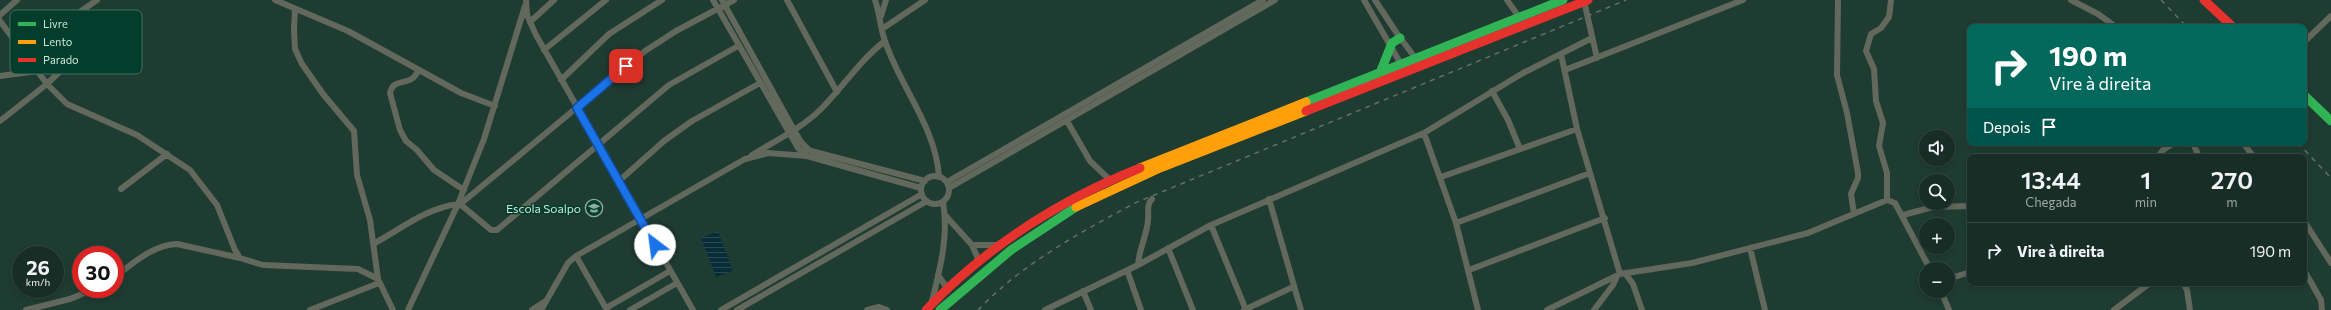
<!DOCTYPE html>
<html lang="pt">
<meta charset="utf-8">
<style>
body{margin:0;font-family:Commissioner,sans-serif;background:#243932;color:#f1f3f6;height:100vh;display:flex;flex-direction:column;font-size:15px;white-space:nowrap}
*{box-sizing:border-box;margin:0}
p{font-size:13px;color:#9ea8a7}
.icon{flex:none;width:22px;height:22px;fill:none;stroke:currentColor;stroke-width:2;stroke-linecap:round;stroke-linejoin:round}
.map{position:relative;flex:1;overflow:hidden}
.sheet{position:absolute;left:1967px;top:154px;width:340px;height:132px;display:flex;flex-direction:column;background:#172d26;border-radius:8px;box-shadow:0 2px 6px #0003,0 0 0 1px #364943}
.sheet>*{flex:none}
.guide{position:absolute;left:1967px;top:24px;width:340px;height:122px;border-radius:8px;box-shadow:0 2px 6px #0003,0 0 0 1px #364943;background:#00695c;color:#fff;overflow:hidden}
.fabs{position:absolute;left:1919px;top:130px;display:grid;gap:8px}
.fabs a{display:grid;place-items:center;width:36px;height:36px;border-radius:50%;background:#172d26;box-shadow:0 2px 6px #0003,0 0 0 1px #364943;font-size:20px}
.speed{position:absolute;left:12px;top:246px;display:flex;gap:8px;font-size:20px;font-weight:700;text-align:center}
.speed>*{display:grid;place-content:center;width:52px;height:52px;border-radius:50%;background:#172d26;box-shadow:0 2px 6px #0003,0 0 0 1px #364943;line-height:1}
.speed small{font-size:10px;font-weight:400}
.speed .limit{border:6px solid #d22;background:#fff;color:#111}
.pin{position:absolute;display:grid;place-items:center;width:34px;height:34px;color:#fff;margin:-17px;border-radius:8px;box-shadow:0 2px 6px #0006}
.me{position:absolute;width:44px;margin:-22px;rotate:330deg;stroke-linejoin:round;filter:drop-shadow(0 0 3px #0008)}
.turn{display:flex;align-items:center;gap:14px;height:84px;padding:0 16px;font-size:18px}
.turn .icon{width:52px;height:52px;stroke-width:2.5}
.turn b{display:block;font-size:28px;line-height:34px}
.then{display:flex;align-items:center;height:38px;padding:0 16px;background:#0003;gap:8px;font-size:15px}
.eta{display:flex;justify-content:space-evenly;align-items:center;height:68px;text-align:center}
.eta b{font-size:24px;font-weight:600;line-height:28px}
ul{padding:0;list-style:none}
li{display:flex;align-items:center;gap:12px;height:56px;padding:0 16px;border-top:1px solid #364943}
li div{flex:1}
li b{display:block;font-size:15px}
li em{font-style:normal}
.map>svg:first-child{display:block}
</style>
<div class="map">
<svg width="2331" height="310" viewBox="0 0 2331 310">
<defs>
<pattern id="water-rules" width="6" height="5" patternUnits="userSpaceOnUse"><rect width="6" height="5" fill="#092d38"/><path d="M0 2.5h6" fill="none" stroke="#2b4b54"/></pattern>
</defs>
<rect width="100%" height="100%" fill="#1f3c32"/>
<path fill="url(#water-rules)" d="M718,231L733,271L716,277L701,238Z"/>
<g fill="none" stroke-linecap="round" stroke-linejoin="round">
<path stroke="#63685d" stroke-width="6" d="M275,0L348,31L461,93L495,106
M526,0L527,15L536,35L693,310
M713,0L798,148L807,156L921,188
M722,0L794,130L801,142L809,150L815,152L925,181
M787,0L837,92
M875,0C880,14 880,28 885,41C900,87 936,127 939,177
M1364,0L1402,66
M1375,0L1398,35L1416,59
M1507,0L1519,17
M1838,0L1837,75L1847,113L1858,173V178L1851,194L1854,214
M2071,0L2098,14L2116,27
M1584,1L1597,58
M295,10L294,29L295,49L302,64L323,94L354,131L357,175L370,220L378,279L393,310
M0,15L17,0
M881,16L886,0
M0,21L47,84L67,104L137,135L190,170L217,205L235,250L240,258L263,265L358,269L378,279
M530,22L554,0
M882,29L925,0
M2304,42L2331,16
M22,50L36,39L51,35L60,26L97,0
M544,50L606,0
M1561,54L1577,129L1620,274
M419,70C417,73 415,76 413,78C404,85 393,79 390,93L400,130L406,141L417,150L434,170L464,190
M1565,70L1743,0
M0,76L37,71
M561,80L609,34L662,0
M1492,91L1508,120L1520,149
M0,121L47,84L81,51L110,28
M1067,121L1090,161L1110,180
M1424,133L1456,223L1478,310
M2193,143L2199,157
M2243,143L2254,157
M752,155C775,141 802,128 821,109C843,87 860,60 885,41
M2158,157L2163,150L2174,143
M921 190a14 14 0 1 1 28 0a14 14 0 1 1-28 0Z
M1441,177L1577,129
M619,181L664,141L692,121L760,83
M947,182L1263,0
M949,188L1275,0
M121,189L167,154
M1269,199L1301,310
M1887,200V173L1879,146L1883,123L1876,101L1874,69L1866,51L1871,34L1881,28L1889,17L1891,0
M460,204L491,230H497L669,85L738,46
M458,206L645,51L676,31L734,0
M945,215L972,245L979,261
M1903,215L1933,207L1970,206
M2304,221L2331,263
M1456,223L1590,173
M1211,225L1246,310
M375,243C402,228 427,208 458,204
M972,245H998
M1168,248L1193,310
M1750,248L1765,310
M576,256L607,310
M1138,265C1139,249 1147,235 1148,220C1149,212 1146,205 1152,199
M1127,270L1141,310
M1469,270L1605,218
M2304,270L2321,300L2322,310
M1625,273L1633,284L1642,310
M938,275L947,288
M115,277C133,263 153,245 177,244L240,258
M1948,279L1970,272
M2183,283L2187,290L2190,310
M1083,291L1091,310
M1941,291L1949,310
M932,301C940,269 949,235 943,202
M606,308L670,271
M26,310L70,299L94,289
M310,310L379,283
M408,310L458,204L484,139L525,6
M532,310L544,302
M541,310L568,263L576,256L745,159L768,153L807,156
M630,310L677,283
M721,310L922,194
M737,310L927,201
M867,310L879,307L887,310
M1045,310L1138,265L1211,225L1424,133L1523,73L1592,38
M1244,310L1293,287
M1547,310L1620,274L1692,263L1808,233L1887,200L1895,203L1930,269
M1594,310L1613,285L1617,276
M2114,310L2150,283"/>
<path stroke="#30b455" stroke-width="9" d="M1380,73L1392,43L1400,38
M2304,95L2331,121
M1306,102L1563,0
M940,310L1011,250L1076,207"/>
<path stroke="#ff9f0a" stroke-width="9" d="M1140,168L1306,102
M1076,207L1160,168L1306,111"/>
<path stroke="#e5322d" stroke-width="9" d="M2204,0L2233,27
M1306,111L1588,0
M926,310C986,247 1060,200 1140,168"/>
<path stroke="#646f65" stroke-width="1.5" stroke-dasharray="5 5" stroke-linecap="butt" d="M2161,0L2187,27
M2298,143L2331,178
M978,310C1022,264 1079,233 1135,203L1626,0"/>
</g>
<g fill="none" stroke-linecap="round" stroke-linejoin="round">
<defs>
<path id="route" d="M626,66L577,108L655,245"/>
</defs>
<use href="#route" stroke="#114b97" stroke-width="10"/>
<use href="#route" stroke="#1a73e8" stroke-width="7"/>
</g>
<defs>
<symbol id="school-ring" viewBox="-11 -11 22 22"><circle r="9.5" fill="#043d2b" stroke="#8cac9f" stroke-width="1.5"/><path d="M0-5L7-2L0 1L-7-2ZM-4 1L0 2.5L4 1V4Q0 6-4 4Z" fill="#8cac9f"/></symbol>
</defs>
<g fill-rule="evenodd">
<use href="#school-ring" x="584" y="198" width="20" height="20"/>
</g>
<g text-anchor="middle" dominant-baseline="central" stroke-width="3" stroke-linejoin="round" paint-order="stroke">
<g font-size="12" fill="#c7e8d9" stroke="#043d2b" text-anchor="end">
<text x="581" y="208">Escola Soalpo</text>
</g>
</g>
<rect x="10" y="10" width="132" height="64" rx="6" fill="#043d2b" stroke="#3e705f" stroke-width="1"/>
<rect x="18" y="22" width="18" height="4" fill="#30b455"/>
<rect x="18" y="40" width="18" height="4" fill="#ff9f0a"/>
<rect x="18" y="58" width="18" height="4" fill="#e5322d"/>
<g font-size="11" fill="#c7e8d9">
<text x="43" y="28">Livre</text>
<text x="43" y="46">Lento</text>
<text x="43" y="64">Parado</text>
</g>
</svg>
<div class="fabs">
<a><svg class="icon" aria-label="sound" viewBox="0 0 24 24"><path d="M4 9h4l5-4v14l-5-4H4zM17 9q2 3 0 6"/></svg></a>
<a><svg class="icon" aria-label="search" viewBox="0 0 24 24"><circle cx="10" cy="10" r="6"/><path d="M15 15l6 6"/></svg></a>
<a>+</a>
<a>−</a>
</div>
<div class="speed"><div>26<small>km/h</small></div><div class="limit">30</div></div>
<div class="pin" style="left:626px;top:66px;background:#d93025"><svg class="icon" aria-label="arrive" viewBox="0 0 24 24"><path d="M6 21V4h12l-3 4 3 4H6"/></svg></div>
<svg class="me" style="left:655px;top:245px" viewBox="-20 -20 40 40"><circle r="19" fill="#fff"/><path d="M0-13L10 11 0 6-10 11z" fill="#1a73e8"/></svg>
<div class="guide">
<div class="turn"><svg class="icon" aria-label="right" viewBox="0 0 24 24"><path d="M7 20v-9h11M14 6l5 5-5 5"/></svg><div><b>190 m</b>Vire à direita</div></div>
<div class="then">Depois<svg class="icon" aria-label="arrive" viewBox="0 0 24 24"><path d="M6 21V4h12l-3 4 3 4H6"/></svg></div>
</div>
<section class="sheet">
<div class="eta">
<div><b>13:44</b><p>Chegada</p></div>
<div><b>1</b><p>min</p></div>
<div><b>270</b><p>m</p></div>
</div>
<ul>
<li><svg class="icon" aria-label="right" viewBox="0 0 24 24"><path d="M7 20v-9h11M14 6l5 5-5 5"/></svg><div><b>Vire à direita</b></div><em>190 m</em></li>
</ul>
</section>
</div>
